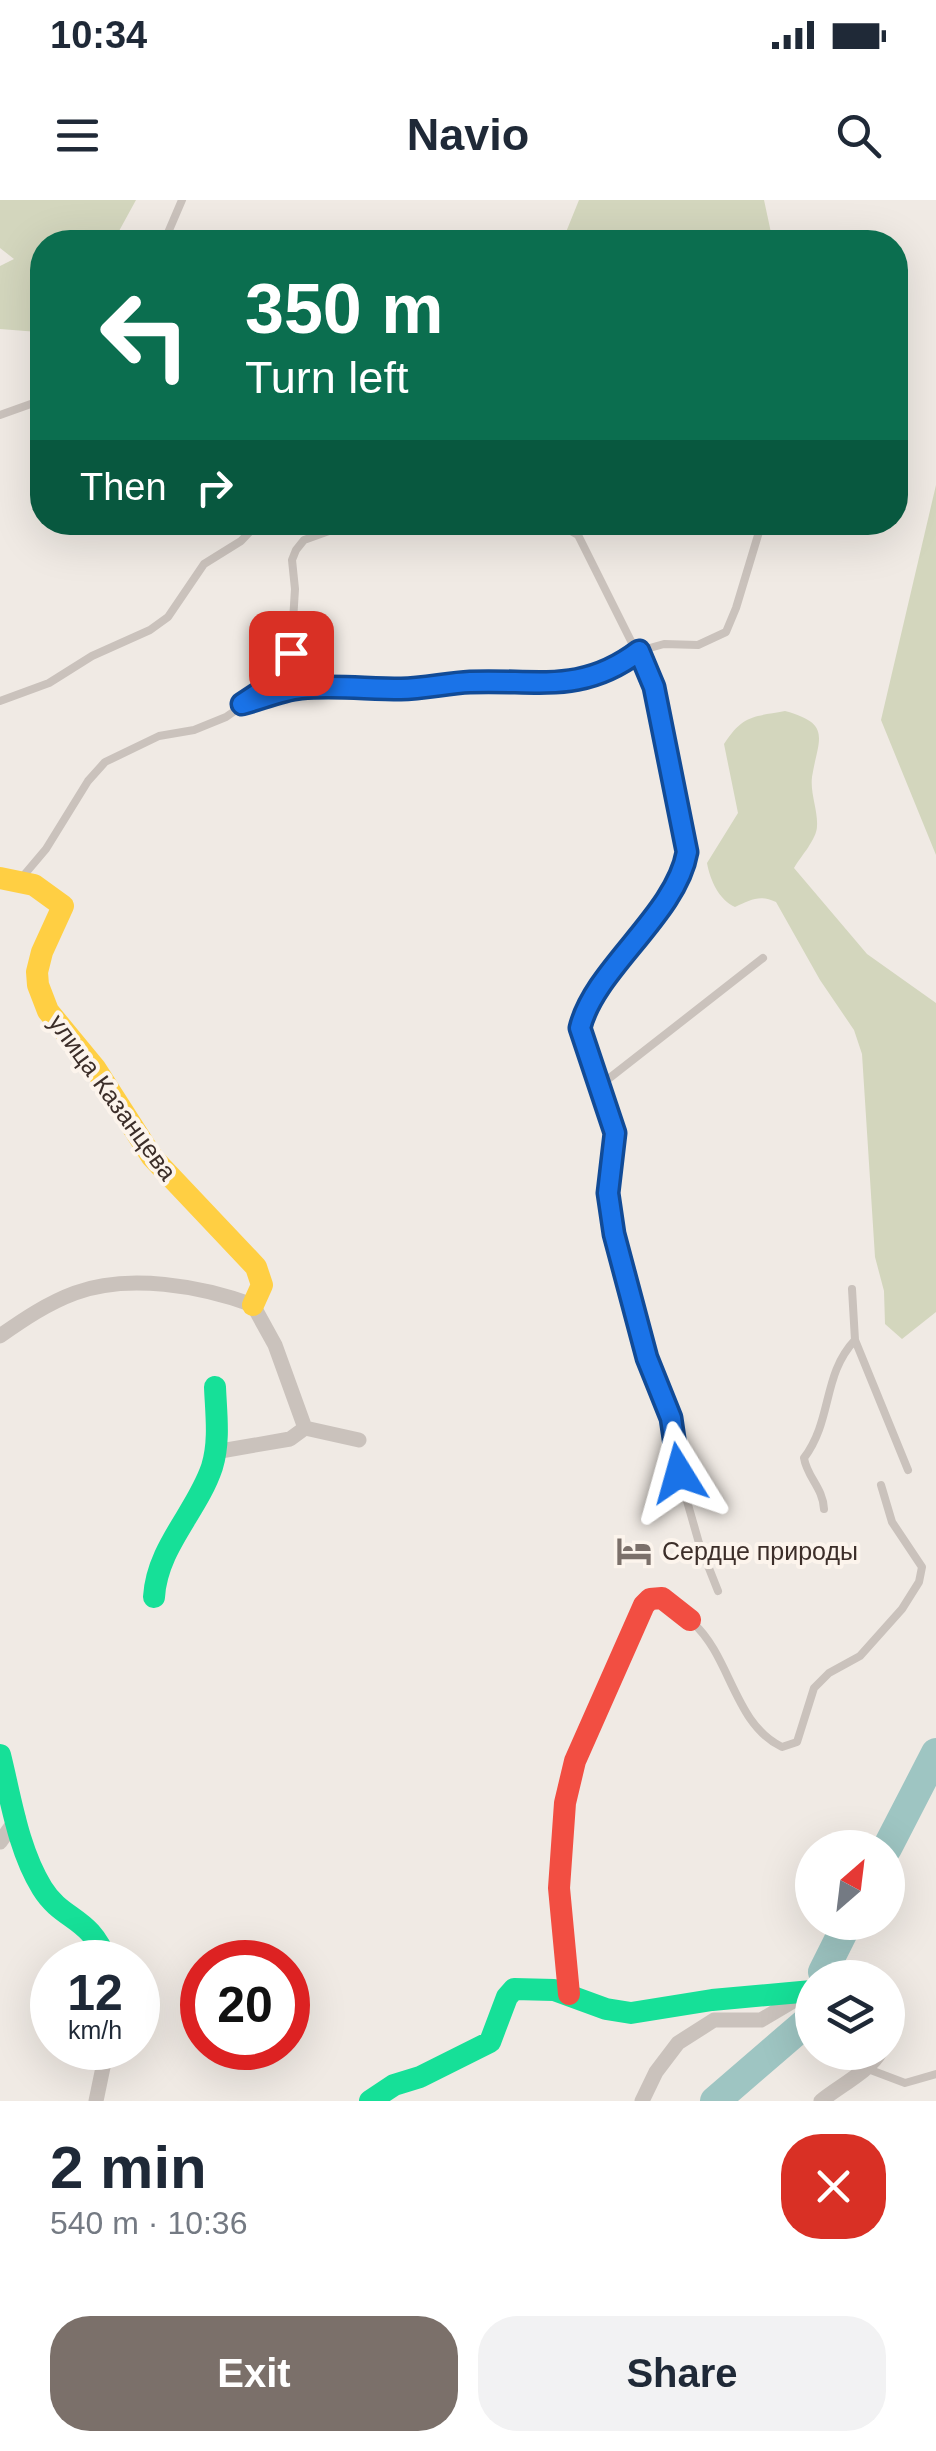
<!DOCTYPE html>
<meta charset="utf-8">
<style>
body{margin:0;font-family:Helvetica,sans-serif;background:#f2f2f3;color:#1f2937;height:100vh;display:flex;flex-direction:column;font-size:38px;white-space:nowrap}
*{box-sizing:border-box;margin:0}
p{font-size:32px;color:#747a83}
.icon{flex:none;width:55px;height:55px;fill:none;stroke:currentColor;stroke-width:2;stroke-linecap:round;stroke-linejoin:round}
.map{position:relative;height:1901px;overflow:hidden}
.drawer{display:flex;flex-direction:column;background:#fff;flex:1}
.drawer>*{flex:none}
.top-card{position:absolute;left:30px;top:30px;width:878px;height:305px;border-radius:40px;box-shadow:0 10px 40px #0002;background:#0b6e4f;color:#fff;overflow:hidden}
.needle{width:65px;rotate:28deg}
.tools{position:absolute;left:795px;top:1630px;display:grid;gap:20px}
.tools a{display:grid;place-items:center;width:110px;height:110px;border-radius:50%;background:#fff;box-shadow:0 10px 40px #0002;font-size:50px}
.speed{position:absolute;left:30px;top:1740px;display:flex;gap:20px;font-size:50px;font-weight:700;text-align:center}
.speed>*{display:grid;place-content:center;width:130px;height:130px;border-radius:50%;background:#fff;box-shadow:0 10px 40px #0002;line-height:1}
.speed small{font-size:25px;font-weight:400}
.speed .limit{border:15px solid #d22;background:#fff;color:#111}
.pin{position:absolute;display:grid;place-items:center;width:85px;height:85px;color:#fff;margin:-42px;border-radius:20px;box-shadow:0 5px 15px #0006}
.me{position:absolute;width:110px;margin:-55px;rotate:352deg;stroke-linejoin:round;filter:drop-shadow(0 0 8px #0008)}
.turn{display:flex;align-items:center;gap:35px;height:210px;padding:0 50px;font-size:45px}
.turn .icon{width:130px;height:130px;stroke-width:2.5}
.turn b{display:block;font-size:70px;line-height:85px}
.then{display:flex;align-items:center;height:95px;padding:0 50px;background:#0003;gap:20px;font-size:38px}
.round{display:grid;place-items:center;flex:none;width:105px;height:105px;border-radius:40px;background:#f2f2f3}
.summary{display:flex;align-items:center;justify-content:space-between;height:170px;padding:0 50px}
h1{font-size:60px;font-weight:800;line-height:75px}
.cta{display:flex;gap:20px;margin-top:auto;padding:20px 50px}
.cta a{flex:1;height:115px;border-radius:40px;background:#7b706a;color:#fff;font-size:40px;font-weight:800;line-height:115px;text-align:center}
.cta a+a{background:#f2f2f3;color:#1f2937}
.status{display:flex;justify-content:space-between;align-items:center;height:70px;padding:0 50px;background:#fff;direction:ltr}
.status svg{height:28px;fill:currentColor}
header{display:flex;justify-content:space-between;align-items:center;height:130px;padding:0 50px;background:#fff;font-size:45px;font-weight:800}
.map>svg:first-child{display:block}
</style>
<div class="status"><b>10:34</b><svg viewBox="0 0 49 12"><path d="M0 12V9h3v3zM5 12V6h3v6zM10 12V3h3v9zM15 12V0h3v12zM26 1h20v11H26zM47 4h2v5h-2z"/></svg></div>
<header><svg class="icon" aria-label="menu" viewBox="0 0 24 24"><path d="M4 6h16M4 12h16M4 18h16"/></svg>Navio<svg class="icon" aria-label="search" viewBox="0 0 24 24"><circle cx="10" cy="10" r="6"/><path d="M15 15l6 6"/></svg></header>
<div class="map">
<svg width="936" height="1901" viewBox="0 0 936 1901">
<rect width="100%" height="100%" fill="#f0eae4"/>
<path fill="#d3d6bd" d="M0,0H136L113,42H42V130L38,132L0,129V66L14,59L0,48Z
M579,0H764L773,42H562Z
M936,285V655L881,520Z
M785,511C833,524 818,539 812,577C810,593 818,610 817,626C817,639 801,656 794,668L867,754L936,803V1112L902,1139L885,1124L884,1091L875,1057L862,854L854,830L820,780L776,702C760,694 750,700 735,707C719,700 710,680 707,663L738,613L724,544C743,515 752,517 785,511Z"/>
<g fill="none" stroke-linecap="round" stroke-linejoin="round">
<path stroke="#9ec5c2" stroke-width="30" d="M887,1648L936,1553
M823,1772L848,1722
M715,1901L809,1820"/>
<path stroke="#cac2bc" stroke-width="8" d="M164,42L182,0
M895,178L898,192L895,218
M0,215L42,200
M555,322L578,335L654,487L687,652L681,672L639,738L592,798L580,828L615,933L607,993L614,1034L647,1158L671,1219L679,1273L699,1343L718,1391
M0,501L49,483L92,456L150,430L168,417L204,364L241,341L259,322
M242,504L300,488L344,486L400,489L470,482L526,484L581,480L612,470L639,451L664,444L698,445L726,432L736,408L762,322
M24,675L46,649L88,581L105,562L159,536L194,530L226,517L275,483L291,453L295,389L292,360L296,350L304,340L354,322
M598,887L763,758
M855,1140L908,1270
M824,1309C823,1288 807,1277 804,1258C833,1219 822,1175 855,1140L852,1089
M693,1423C731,1457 734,1524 782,1547L797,1542L814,1488L829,1473L860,1456L902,1409L919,1382L922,1367L892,1322L881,1285
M868,1869L905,1883L936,1874"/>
<path stroke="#cac2bc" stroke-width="15" d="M0,1136C24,1119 48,1103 75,1093C128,1073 201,1086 253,1105L275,1145L305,1228
M215,1252L290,1239L305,1228L359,1240
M0,1642L18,1617
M96,1901L107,1848
M642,1901L656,1872L678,1843L714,1820H761L805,1794
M821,1901C838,1887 871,1870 880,1852"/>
<path stroke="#16e098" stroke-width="22" d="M154,1397C157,1347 197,1312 212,1267C220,1241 216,1213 215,1187
M0,1555C11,1599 18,1649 42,1688C63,1722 90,1715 107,1762
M370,1901L394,1885L420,1877L490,1842L507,1797L514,1789L554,1790L606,1809L631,1813L712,1800L812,1791"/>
<path stroke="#ffcf43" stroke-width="22" d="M0,678L34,685L63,706L42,752L37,772L38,785L48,811L95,868L152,957L256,1067L262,1085L253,1105"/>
<path stroke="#f24e42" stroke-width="22" d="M569,1794L559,1688L565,1603L575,1561L644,1405L650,1399L662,1398L690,1420"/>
</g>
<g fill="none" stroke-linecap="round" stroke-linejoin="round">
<defs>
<path id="route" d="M291,453L274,483L242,504C261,499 281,490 301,488C335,485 367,489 401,489C424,489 447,483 470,482C536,479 581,495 639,451L654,487L687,652C676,715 594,769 580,828L615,933L608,993L614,1034L647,1158L671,1218L679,1273"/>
</defs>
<use href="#route" stroke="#114b97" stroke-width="25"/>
<use href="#route" stroke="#1a73e8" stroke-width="18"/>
</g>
<defs>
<symbol id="hotel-bare" viewBox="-9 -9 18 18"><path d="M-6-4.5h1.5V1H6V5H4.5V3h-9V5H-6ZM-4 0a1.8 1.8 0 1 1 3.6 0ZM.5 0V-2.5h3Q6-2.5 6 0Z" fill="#7b706a" stroke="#fcf4ec" stroke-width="2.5" paint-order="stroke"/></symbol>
</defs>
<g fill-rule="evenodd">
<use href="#hotel-bare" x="609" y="1326" width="50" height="50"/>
</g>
<g text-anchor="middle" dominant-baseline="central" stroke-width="8" stroke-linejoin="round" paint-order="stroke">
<g font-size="25" fill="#3c2e29" stroke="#fcf4ec">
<text transform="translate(113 897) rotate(54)">улица Казанцева</text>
</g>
<g font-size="25" fill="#3c2e29" stroke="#fcf4ec" text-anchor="start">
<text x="662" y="1351">Сердце природы</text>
</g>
</g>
</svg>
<div class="tools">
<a><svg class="needle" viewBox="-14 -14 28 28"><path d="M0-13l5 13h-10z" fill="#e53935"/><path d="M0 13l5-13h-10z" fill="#747a83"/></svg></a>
<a><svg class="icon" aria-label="layers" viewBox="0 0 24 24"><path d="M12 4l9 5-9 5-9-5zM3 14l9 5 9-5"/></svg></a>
</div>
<div class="speed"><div>12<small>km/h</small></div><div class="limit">20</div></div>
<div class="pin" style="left:291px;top:453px;background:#d93025"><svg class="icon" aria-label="arrive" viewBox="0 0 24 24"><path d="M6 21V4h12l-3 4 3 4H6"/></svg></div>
<svg class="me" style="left:679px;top:1273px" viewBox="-20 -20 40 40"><path d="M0-17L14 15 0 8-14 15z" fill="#1a73e8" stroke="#fff" stroke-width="4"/></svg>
<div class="top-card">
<div class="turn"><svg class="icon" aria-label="left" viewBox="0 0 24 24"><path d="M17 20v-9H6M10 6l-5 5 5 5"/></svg><div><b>350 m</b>Turn left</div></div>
<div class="then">Then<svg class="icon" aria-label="right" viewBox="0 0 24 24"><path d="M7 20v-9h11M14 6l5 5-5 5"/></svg></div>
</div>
</div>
<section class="drawer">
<div class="summary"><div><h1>2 min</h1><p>540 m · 10:36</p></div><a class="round" style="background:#d93025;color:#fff"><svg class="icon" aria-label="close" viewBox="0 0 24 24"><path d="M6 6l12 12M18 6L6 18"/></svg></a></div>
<div class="cta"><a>Exit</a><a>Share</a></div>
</section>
